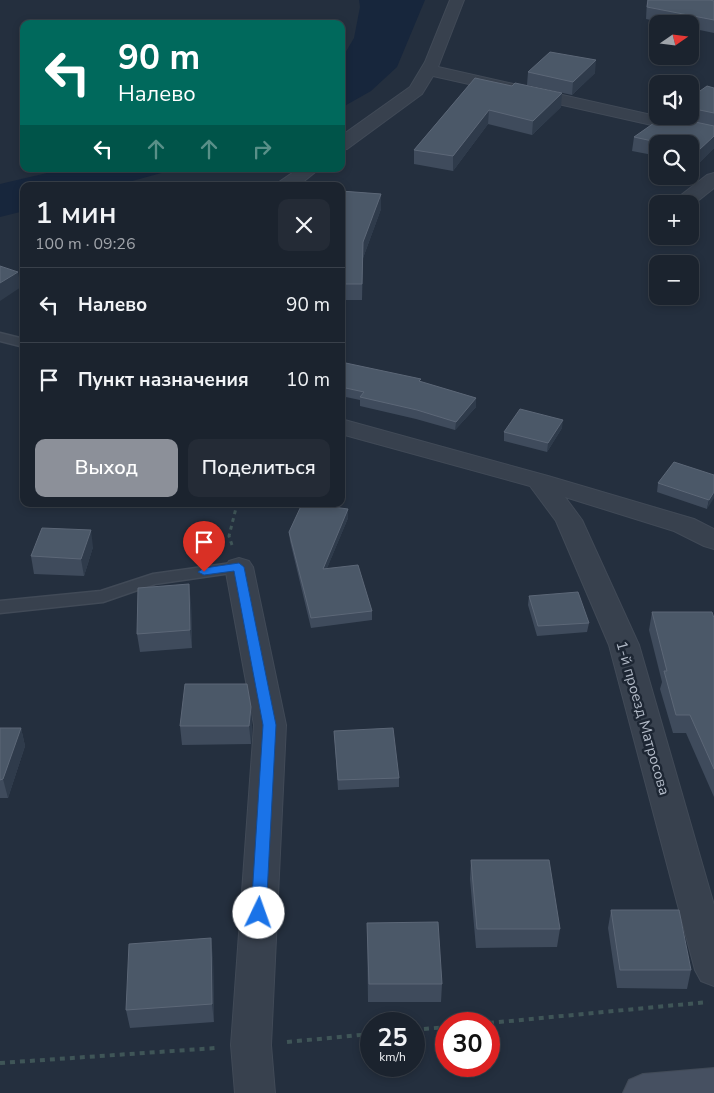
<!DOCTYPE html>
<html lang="ru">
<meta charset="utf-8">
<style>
body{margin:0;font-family:"Nunito Sans",sans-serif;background:#242b36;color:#f1f3f6;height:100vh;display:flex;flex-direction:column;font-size:19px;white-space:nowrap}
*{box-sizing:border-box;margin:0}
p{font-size:16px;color:#a0a4aa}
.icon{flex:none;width:28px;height:28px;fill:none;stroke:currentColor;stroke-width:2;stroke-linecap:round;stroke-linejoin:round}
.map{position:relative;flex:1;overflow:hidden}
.details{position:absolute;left:20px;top:182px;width:325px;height:325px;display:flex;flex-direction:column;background:#1b232e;border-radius:10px;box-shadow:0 2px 8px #0003,0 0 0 1px #39404a}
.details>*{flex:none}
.guide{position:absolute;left:20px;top:20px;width:325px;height:152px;border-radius:10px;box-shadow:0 2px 8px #0003,0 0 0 1px #39404a;background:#00695c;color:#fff;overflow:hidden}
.needle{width:32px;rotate:76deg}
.controls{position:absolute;left:649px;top:15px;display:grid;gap:10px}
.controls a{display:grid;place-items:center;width:50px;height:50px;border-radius:10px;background:#1b232e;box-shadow:0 2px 8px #0003,0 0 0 1px #39404a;font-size:25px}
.speed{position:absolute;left:360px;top:1012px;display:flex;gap:10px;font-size:25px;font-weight:700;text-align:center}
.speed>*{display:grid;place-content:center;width:65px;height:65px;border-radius:50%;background:#1b232e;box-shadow:0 2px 8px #0003,0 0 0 1px #39404a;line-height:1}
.speed small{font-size:12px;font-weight:400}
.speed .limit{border:8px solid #d22;background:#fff;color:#111}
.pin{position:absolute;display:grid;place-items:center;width:42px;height:42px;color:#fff;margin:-51px -21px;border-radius:50% 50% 50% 0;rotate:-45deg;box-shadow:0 0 5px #0007}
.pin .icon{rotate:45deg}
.me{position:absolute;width:55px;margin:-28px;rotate:3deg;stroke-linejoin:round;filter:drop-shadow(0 0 4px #0008)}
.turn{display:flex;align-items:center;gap:18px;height:105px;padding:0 15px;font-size:22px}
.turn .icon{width:65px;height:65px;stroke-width:2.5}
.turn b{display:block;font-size:35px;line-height:42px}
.lanes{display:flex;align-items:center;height:48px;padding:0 15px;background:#0003;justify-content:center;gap:25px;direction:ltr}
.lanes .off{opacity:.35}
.round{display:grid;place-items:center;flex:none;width:52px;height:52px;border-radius:10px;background:#242b36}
.headline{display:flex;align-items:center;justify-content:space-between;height:85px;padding:0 15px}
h1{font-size:30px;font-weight:600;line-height:38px}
.button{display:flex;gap:10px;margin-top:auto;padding:10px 15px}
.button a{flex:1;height:58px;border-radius:10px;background:#8c9099;color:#fff;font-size:20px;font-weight:600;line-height:58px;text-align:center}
.button a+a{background:#242b36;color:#f1f3f6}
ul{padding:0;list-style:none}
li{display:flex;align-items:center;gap:15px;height:75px;padding:0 15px;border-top:1px solid #39404a}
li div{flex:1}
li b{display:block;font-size:19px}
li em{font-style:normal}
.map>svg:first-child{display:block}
</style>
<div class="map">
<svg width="714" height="1093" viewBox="0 0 714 1093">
<rect width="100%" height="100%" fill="#242f3e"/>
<path fill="#17263c" d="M359,0H425L397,67L371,91L341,108V60L354,38L360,7Z
M64,169H176L114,186H24V211L0,217V184Z"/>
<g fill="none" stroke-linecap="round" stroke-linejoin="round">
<defs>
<path id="lane" d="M0,333L24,339V347L0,341Z
M239,562L245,563L247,567L245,571L155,584L103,602L0,613V601L101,591L153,574Z"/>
<path id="street" d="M450,0H464L438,67L714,129V139L433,76L422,94L347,149L341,150V136L410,87L425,62Z
M298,169H319L298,186H277L279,182Z
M714,173V188L690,207V204H674L676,199L707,175Z
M341,419L548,476L694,519L714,529V549L704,546L674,531L565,497L582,520L639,645L714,905V986L701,981L695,970L609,645L556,521L530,486L341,434Z
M239,558L249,561L253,567L286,725L271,1045L275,1093H235L231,1045L254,725L225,567L229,561Z"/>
<path id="secondary" d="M714,1068V1093H623L629,1080L643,1074Z"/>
</defs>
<use href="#lane" stroke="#414a57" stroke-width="3"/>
<use href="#street" stroke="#414a57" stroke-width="2"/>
<use href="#secondary" stroke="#414a57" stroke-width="2"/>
<path stroke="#3f5557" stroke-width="3" stroke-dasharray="4 4" stroke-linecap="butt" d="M232,545L229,536L237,504"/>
<path stroke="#3f5557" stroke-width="4" stroke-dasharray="5 5" stroke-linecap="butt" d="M479,1024L708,1002
M414,1030L446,1027
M287,1042L371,1034
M0,1063L216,1048"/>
<use href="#lane" fill="#38414e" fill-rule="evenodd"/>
<use href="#street" fill="#38414e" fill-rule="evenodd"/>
<use href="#secondary" fill="#465061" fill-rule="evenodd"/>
</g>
<path fill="#3f4b5c" d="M647,0H714V33L690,28V24H669L646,19Z
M528,72L595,73L572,95L527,85Z
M475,78L561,107L532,135L488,124L453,171L414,164V150Z
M714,88V148L697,165L690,163V144H658V156L632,151L634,137L677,118L678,116H690V98Z
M341,191L381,194V209L363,258L362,300H341Z
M341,362L421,382L476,398V407L455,430L416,419L360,406V400L341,396Z
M562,428L547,452L504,441V432Z
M714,475L707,509L657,492L658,483Z
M348,509V518L327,568L372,611V620L311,628L290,541L289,532Z
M93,547L84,576L34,574L31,556Z
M529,596L589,623L587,632L537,636L528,605Z
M191,602L192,648L140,652L137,634Z
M652,612L714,618V797L686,733H673L660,689L662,682L649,630Z
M252,725L251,744L182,745L180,726Z
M0,728H21L25,746L8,798H0Z
M334,731L399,778V787L338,790Z
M471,860L560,929L557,947L476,948L470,879Z
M611,910L691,970L687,989L617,988L608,928Z
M367,923L442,984L441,1002H368Z
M213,957L214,1022L130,1028L126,1010Z"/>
<path fill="#2f3b4b" d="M596,60L595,73L572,95L573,82Z
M562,93L561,107L532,135L533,121Z
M489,110L488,124L453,171V156Z
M714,136V148L697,165L699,150Z
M381,194V209L363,258L362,300L363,242Z
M18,272L21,287L0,301V283Z
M476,398V407L455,430L456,422Z
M563,420L562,428L547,452L548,443Z
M714,492V498L707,509L709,500Z
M348,509V518L323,578V569Z
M91,530L93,547L84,576L81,559Z
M189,584L191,602L192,648L190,630Z
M251,707L252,725L251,744L249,726Z
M21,728L25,746L8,798L3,779Z
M211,938L213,957L214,1022L212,1004Z"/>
<path fill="#4b5868" stroke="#5c6777" d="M648,0H710L714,1V20L647,7Z
M550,52L596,60L573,82L528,72Z
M475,78L512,86L515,83L562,93L533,121L489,110L453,156L414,150Z
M707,86L714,88V113L690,108V98Z
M664,116H667L714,126V136L699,150L690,149V144H666L634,137Z
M341,191L381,194L363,242L362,284H341Z
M0,266L18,272L0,283Z
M341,362L421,379L419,381L476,398L456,422L417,410L360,397L364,392L341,387Z
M520,409L563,420L548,443L504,432Z
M674,462L714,475V492L709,500L658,483Z
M302,504H310L348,509L323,569L358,565L372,611L311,618L289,532Z
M42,528L91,530L81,559L31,556Z
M189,584L190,630L137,634L138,588Z
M578,592L589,623L538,626L529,596Z
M652,612H712L714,618V769L690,715H676L664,671H667Z
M185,684H247L251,707L249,726H180Z
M0,728H21L3,779L0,780Z
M393,728L399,778L338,780L334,731Z
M471,860H549L560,929H477Z
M611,910H679L691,970H620Z
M438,922L442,984H369L367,923Z
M211,938L212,1004L126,1010L129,944Z"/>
<path fill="#1a73e8" stroke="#114b97" d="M239,563L244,567L276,725L266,913L264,918L259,919L254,918L251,913L263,725L234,571L204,575L198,572L204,568Z"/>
<g text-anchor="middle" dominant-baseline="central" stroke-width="5" stroke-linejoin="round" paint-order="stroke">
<g font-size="15" fill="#b4bcc9" stroke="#1d2633">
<text transform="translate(643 718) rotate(74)">1-й проезд Матросова</text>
</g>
</g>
</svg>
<div class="controls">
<a><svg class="needle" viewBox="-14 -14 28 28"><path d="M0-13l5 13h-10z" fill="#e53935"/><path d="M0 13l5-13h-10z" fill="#a0a4aa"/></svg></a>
<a><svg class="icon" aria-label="sound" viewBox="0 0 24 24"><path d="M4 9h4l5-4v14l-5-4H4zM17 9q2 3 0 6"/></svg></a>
<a><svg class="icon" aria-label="search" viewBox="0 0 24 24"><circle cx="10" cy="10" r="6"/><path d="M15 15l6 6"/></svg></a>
<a>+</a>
<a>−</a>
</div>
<div class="speed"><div>25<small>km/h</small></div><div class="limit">30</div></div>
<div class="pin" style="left:204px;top:572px;background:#d93025"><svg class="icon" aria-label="arrive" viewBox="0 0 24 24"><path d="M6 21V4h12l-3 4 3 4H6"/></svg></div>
<svg class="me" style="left:259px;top:913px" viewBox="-20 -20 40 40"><circle r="19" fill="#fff"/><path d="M0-13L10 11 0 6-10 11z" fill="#1a73e8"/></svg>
<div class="guide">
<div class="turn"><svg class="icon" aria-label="left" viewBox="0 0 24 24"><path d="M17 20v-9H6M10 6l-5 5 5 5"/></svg><div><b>90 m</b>Налево</div></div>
<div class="lanes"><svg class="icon" aria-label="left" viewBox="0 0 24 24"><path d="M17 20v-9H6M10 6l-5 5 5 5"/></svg><svg class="icon off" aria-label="ahead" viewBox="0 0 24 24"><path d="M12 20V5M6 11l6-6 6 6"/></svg><svg class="icon off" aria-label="ahead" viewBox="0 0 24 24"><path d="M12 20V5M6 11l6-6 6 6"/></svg><svg class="icon off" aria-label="right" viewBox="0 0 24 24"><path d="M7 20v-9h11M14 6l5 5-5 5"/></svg></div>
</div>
<section class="details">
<div class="headline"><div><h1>1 мин</h1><p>100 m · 09:26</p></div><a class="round"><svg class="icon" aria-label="close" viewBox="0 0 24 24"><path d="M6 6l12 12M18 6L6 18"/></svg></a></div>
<ul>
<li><svg class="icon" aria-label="left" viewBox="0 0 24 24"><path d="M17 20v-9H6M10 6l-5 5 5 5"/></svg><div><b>Налево</b></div><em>90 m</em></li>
<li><svg class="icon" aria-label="arrive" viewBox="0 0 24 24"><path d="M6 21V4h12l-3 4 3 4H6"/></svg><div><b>Пункт назначения</b></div><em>10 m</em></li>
</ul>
<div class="button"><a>Выход</a><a>Поделиться</a></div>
</section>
</div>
